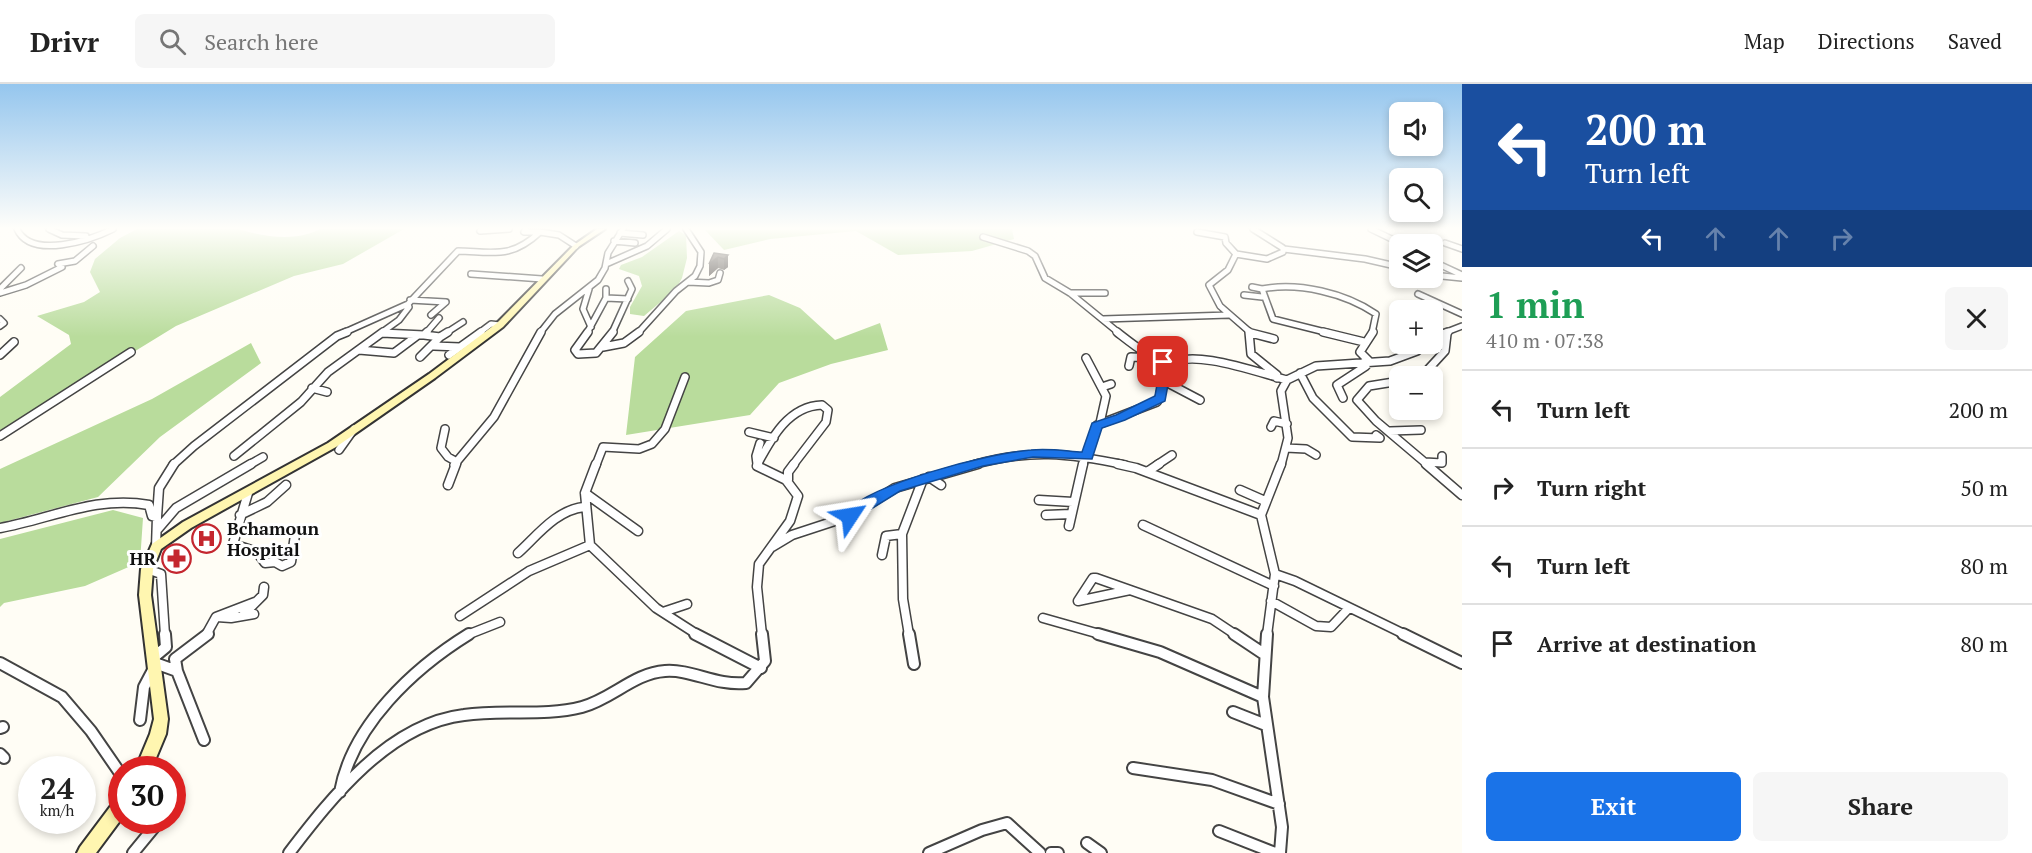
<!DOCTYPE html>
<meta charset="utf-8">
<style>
body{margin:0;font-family:"PT Serif",serif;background:#f6f6f6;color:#222;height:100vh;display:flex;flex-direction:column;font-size:22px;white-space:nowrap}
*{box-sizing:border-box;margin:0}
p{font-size:20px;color:#767676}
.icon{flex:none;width:33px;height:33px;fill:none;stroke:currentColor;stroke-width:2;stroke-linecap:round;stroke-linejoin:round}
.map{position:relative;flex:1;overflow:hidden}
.drawer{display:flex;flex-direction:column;background:#fff;width:570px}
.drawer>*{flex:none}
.guide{background:#1a4fa0;color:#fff;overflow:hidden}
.buttons{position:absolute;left:1389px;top:18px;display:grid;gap:12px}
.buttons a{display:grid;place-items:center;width:54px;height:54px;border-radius:9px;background:#fff;box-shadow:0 3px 9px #0003;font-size:30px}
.speed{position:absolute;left:18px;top:672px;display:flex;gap:12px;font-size:30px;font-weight:700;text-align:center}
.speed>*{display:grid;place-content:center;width:78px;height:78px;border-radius:50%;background:#fff;box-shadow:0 3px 9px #0003;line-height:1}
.speed small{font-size:15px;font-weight:400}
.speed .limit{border:9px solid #d22;background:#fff;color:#111}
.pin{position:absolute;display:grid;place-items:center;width:51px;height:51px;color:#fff;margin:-26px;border-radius:12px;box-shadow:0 3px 9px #0006}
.me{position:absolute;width:66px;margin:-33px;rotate:57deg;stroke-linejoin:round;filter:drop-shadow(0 0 4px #0008)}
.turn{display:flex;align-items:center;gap:21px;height:126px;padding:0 24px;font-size:27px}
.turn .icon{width:78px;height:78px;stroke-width:2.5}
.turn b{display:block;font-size:42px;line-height:51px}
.lanes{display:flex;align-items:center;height:57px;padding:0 24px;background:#0003;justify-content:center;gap:30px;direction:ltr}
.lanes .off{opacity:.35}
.round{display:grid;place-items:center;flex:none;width:63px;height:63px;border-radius:9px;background:#f6f6f6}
.headline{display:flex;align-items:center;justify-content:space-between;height:102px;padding:0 24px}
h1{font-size:36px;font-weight:700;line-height:45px;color:#1e9e55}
.button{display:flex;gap:12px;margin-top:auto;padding:12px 24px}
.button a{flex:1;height:69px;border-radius:9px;background:#1a73e8;color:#fff;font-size:24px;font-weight:700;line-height:69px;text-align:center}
.button a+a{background:#f6f6f6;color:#222}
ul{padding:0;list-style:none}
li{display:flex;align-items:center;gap:18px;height:78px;padding:0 24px;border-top:2px solid #e0e0e0}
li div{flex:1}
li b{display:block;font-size:22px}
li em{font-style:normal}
header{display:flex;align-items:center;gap:36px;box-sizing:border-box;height:84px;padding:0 30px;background:#fff;border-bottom:2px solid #e0e0e0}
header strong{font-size:28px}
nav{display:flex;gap:33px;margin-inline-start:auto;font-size:21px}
.search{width:420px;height:54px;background:#f6f6f6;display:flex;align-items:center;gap:15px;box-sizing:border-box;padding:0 21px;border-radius:9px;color:#767676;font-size:22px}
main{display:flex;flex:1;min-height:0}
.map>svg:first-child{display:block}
</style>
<header>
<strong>Drivr</strong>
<div class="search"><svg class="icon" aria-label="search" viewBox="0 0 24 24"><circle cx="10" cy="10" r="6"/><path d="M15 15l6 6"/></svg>Search here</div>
<nav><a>Map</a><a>Directions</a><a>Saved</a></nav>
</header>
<main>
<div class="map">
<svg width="1462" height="769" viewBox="0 0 1462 769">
<rect width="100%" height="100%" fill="#fffdf5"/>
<path fill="#b9dc9c" d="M238,145C265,153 295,158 320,145H404L343,180L294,192L176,242L0,350V313L71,260L69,251L37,232L84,218L100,208L90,188L95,175L120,154L137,145Z
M1012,145L1014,155L972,167L898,171L856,147L770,155L724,166L705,146Z
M679,147L686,151L687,174L682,194L676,205L644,232L630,230V223L642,202L639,192L619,185L621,181L642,173Z
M769,211L800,224L835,256L880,239L888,266L831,280L779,299L750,331L626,351L635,273L686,227Z
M251,259L261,279L160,353L98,413L0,439V385L152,315Z
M113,426L143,434L140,478L85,502L4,519L0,523V455Z"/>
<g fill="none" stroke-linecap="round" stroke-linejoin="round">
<defs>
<path id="minor-far3" d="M17,145C31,176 91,156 113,145
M49,145L62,151L86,152
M481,145L480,147L509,145
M526,145L524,148H540
M1371,145L1402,160
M1197,148L1225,153L1226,159L1236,170
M620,149L643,151
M983,153L1028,167L1035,172L1045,194L1070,209L1119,249
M614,157L635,159
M1445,159L1462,165
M1284,165L1365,175L1400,183
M1432,177L1462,191
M606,180L647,162L667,145
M471,190L542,195
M1432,191L1462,194
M688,198L709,199L718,196L720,189
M1252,203L1262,205
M0,205L21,184
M589,205L583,225L591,243
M0,209L26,201L62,183L58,180L75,177L93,162
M1070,209H1105
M1418,210L1462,230
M1244,211L1262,213
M606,214L628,215
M410,216L446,218L431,231
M408,220L458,167C494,168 511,175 540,148L559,151L576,162
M0,235L4,239L0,242
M1103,235L1229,231
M343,249L408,220L409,223L399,236L381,249
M382,249H384
M426,249L439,234
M446,249L463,238
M479,249L491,240L500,241
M540,249L555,230L598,196L605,184L608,169L623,145
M587,249L606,214V205
M612,249L632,205L628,197
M638,249L676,207L695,192L700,182L701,168L686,145
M1251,249L1220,222L1209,201L1228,186L1236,170L1267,175L1283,168V164L1253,145
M1329,249L1273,235L1262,205C1299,198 1345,209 1376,230L1372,249
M1444,249L1462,242"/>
<path id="minor-far2" d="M588,248L575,266L578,270L596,269L613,248
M1117,248C1135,262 1150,275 1173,279
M1249,248L1251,270L1277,291V294
M1323,248L1364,258
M382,249L424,251L427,248
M1251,249L1274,255
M424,251L440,253L448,248
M1432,254L1448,248
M434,262L460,263
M603,263L624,259L639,248
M359,266L394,269L418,251
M0,271L14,258
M449,271L481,248
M420,273L440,253
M1086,274L1106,312L1100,339
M1369,277L1360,268L1373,248
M1129,282L1131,273L1152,274
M1300,289L1313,314L1352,353L1380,354L1376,351
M1422,292L1445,267L1447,250
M1162,296L1200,316
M1400,297L1369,302L1357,316L1376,337L1428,381
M1102,303L1111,300
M312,304L327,308
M1343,314L1337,301L1366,282L1364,278
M1271,343L1274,337L1287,340
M445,345L441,364L448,373L457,378
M1390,347L1421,346
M749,348L774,354
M0,352L131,268
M1286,364L1306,365L1316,371
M339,366L354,345
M234,372L301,318L328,288L383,248
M1087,373L1097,341L1157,318C1164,308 1159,291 1168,282C1188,262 1262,290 1287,296
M1425,378L1442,379V372
M757,380L756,372L760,359
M173,381L194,362L337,252L347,248
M249,381L263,373
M454,381L494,333L541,248
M596,381L603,363L639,365L652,360L665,345L685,293
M757,381C771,355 788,322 822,321L828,326L826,338L793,381
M973,381C1028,365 1069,369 1125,381
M1083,381L1085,372
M1157,381L1172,371
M1281,381L1288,354L1281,307L1287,296L1316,282L1390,277L1417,267L1426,260"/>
<path id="minor-far1" d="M596,380L585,409L590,461L656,524L698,551
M758,380L757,382L786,396L798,412L790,437L759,480L757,503L762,551
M1118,380L1136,384L1261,431
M1426,380L1462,411
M1147,388L1159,380
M929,393L941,401
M788,396V388L794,380
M448,401L456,380
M1240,406L1265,417
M248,409L233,460L257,468L265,479L275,478L282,482L291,478L295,451
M585,409L638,447
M1039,416L1073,418
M240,431L267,418L286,401
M1046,431L1071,430
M157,433L159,404L174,380
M1143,441L1274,502
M1069,442L1083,380
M0,444C50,435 97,411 149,421L152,432L157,433L156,463
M158,445L176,424L251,380
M772,463L792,451L850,432L895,404L978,380
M518,469C537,452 556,426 584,423
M882,471L886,452L902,450
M147,485L161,490L165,551
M1275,490L1295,497L1406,551
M1093,494H1096L1130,506L1078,517Z
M1130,506L1212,535L1236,551
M1271,517L1316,542L1331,543L1349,524
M663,528L687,520
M242,532L263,511L264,503
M460,532L529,487L590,461
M217,533L231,534L254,530
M1043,534L1103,551
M206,551L216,533L255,518
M467,551L500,538
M909,551L903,515L902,450L923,395
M1267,551L1275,490L1261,431L1281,380"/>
<path id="minor" d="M695,550L761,584
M909,550L914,580
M1098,550L1160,568L1263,613
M1234,550L1264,570
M1267,550L1263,613L1282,743L1280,769
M1403,550L1462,579
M154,573L166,563L165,550
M0,579L62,613L91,647L122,692
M155,579L177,587L204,656
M177,587L175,575L208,550
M1233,628L1266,641
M140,636L144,603L153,586
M0,644L3,643
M0,670L4,674
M1133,684L1212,696L1279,720
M340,708C352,641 414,584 469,550
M1219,747L1275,769
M1087,759L1101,769
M133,769L156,741
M289,769C332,713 389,640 464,631C504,625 543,633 582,623C612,615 634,589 665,587C692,585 715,602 746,599L765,577L762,550
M929,769L982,746L1007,739L1040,769
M1051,769H1058"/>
<path id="secondary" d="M597,145H605L578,163L503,243L435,294L336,363L191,444L161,465L153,485L151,511L168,635L166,650L151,686H135L150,650L154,635L139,511L141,485L152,460L183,438L328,359L429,290L497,239L574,161Z
M122,713V734L96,769H77L80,763L116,715Z"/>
</defs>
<use href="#minor-far3" stroke="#444" stroke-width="8"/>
<use href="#minor-far2" stroke="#444" stroke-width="10"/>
<use href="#minor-far1" stroke="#444" stroke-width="11"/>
<use href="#minor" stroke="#444" stroke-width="14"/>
<use href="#secondary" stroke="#333" stroke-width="4"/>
<use href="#minor-far3" stroke="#fff" stroke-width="5"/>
<use href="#minor-far2" stroke="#fff" stroke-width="7"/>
<use href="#minor-far1" stroke="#fff" stroke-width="8"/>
<use href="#minor" stroke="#fff" stroke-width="10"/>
<use href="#secondary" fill="#fff6b0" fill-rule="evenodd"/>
</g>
<path fill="#4d4742" d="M714,169L728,171V183L724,186L718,184L709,192V180Z"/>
<path fill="#3f3936" d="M728,171V183L724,186V175Z
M718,173V184L709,192V180Z"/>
<path fill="#5a524d" stroke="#3f3936" stroke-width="1.5" d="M714,169L728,171L724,175L718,173L709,180Z"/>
<linearGradient id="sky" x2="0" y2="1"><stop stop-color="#95c6ee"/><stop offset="0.57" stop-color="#fffefa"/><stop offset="1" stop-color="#fffefa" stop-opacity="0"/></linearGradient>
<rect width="1462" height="253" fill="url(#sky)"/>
<path fill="#1a73e8" stroke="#114b97" stroke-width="1.5" d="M1163,274L1178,279L1170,290L1165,317L1125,336L1102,344L1092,375L1033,373L983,382L900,407L855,435H844L842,432C865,400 991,369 1031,366C1048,364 1066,367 1082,368L1092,339L1116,331L1155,312L1159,289L1165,281L1157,278Z"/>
<defs>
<symbol id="hospital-ring" viewBox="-11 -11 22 22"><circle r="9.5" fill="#fff" stroke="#c4262e" stroke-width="1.5"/><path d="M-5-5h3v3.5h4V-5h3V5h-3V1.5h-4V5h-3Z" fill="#c4262e"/></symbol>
<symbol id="pharmacy-ring" viewBox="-11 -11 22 22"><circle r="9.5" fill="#fff" stroke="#c4262e" stroke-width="1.5"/><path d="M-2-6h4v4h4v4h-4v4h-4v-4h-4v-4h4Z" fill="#c4262e"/></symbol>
</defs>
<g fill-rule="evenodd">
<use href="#hospital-ring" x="190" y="438" width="33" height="33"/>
<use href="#pharmacy-ring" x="160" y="458" width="33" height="33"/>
</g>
<g text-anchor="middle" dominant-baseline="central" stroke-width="6" stroke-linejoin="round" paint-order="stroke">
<g font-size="18" font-weight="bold" fill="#111" stroke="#fff" text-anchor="start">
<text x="227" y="444">Bchamoun<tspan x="227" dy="21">Hospital</tspan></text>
<text x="156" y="474" text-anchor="end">HR</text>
</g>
</g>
</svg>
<div class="buttons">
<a><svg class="icon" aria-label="sound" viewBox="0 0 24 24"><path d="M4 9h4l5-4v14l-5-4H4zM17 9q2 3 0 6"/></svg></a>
<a><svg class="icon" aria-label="search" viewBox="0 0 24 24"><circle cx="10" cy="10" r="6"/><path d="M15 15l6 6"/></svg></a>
<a><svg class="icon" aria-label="layers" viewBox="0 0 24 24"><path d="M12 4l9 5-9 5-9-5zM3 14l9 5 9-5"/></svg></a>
<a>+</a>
<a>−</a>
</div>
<div class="speed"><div>24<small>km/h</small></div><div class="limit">30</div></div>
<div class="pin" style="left:1163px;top:278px;background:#d93025"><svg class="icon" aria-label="arrive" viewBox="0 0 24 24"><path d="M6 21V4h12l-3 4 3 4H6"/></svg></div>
<svg class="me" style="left:850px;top:432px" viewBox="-20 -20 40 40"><path d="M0-17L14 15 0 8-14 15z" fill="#1a73e8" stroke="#fff" stroke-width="4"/></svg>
</div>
<section class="drawer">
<div class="guide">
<div class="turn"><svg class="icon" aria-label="left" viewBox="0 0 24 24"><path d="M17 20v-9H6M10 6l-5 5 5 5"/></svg><div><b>200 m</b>Turn left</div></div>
<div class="lanes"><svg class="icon" aria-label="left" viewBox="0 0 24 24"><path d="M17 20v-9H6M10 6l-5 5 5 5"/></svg><svg class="icon off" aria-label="ahead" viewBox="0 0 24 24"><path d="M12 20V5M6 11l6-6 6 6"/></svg><svg class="icon off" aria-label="ahead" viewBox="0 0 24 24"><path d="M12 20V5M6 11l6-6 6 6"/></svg><svg class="icon off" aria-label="right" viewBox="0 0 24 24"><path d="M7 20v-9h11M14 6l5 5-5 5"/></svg></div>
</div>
<div class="headline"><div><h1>1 min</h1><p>410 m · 07:38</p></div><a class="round"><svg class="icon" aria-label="close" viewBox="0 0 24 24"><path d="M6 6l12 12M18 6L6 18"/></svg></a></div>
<ul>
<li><svg class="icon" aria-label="left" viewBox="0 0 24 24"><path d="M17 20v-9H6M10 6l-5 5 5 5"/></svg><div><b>Turn left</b></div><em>200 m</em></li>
<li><svg class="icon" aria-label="right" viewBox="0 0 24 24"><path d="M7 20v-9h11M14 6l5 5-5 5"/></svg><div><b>Turn right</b></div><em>50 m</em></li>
<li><svg class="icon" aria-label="left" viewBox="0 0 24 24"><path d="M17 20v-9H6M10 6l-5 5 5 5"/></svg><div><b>Turn left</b></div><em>80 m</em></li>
<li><svg class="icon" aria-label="arrive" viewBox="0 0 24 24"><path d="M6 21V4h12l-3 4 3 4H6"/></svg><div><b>Arrive at destination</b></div><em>80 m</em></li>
</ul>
<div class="button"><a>Exit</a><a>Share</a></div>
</section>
</main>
